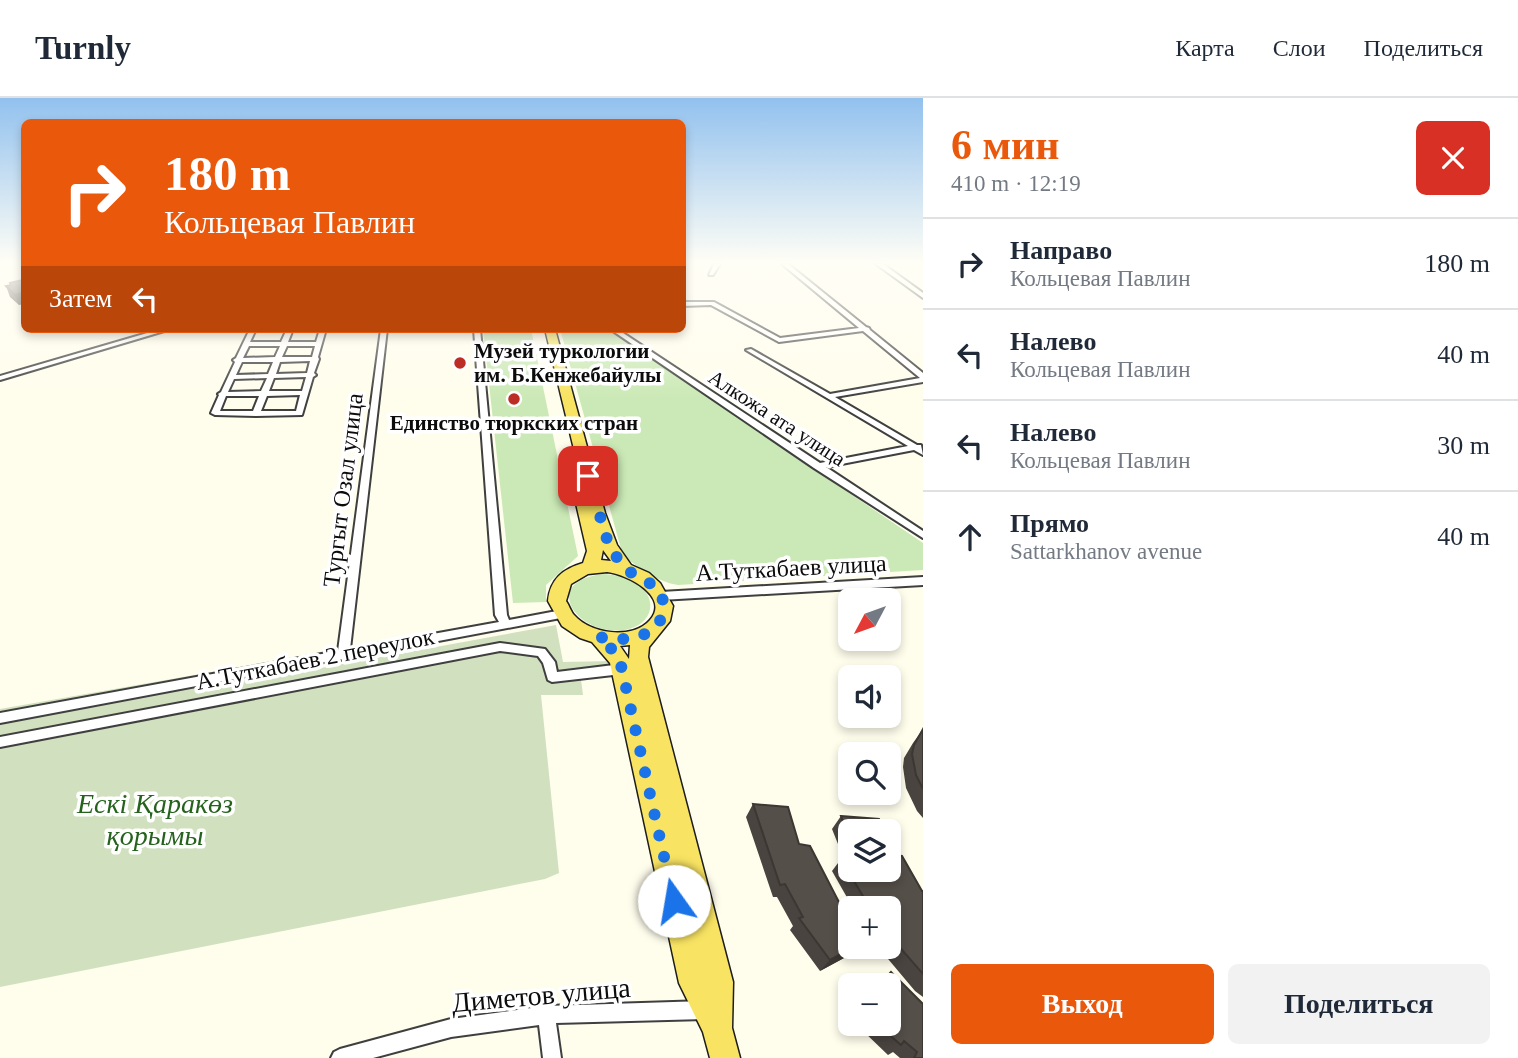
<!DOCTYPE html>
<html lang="ru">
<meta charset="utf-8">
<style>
body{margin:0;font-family:"Times New Roman",serif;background:#f2f2f3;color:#1f2937;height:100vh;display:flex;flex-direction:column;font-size:26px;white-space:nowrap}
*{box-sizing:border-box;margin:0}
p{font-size:23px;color:#747a83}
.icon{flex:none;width:38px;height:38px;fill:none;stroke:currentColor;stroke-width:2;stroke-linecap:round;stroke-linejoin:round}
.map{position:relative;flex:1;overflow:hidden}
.panel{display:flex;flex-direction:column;background:#fff;width:595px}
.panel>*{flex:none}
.top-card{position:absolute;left:21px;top:21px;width:665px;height:214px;border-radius:10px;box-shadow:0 4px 10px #0003;background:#ea580c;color:#fff;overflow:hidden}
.needle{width:46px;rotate:229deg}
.buttons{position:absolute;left:838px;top:490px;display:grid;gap:14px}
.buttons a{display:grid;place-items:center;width:63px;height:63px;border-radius:10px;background:#fff;box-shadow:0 4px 10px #0003;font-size:35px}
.pin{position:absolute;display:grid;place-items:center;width:60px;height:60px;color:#fff;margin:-30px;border-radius:14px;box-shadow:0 4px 10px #0006}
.me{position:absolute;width:77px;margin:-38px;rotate:347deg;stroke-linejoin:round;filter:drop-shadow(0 0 5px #0008)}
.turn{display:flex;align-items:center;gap:24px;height:147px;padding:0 28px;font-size:32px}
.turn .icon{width:91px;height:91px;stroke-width:2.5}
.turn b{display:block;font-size:49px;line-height:60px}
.then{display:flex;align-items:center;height:66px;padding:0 28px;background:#0003;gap:14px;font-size:26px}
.round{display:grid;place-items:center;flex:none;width:74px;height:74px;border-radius:10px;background:#f2f2f3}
.summary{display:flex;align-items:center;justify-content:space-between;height:119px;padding:0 28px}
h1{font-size:42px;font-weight:800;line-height:52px;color:#ea580c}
.cta{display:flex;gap:14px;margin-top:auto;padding:14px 28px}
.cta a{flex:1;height:80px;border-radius:10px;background:#ea580c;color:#fff;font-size:28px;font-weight:800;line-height:80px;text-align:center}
.cta a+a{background:#f2f2f3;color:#1f2937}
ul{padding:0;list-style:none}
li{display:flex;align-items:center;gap:21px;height:91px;padding:0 28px;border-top:2px solid #e0e1e3}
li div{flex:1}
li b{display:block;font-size:26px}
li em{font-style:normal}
header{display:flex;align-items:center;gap:42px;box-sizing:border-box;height:98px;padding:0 35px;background:#fff;border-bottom:2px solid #e0e1e3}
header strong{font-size:33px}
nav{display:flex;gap:38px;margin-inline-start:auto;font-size:24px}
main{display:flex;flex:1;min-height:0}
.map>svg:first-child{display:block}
</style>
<header>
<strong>Turnly</strong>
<nav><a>Карта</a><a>Слои</a><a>Поделиться</a></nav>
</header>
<main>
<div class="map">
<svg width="923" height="960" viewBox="0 0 923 960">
<rect width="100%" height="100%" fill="#fffdec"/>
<path fill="#cbe9b6" d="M483,231H531L578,458L546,487V504L513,505Z
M560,231H607L923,445V472L678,487C658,484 640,470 623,458Z
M604,476C616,477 629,479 639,487C658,502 652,525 629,531C580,543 536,483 604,476Z"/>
<path fill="#d1e0be" d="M556,527L563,564L612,563L616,576L581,582L583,597H541L559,775L545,781L0,889V611L275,563L277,578Z"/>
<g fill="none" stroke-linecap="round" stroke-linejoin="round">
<defs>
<path id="minor" d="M714,166H720L713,177H709Z
M782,166H788L866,229L869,230L870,232L923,275V284L835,299L917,347H921L923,357L914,352L826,369L923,433V440L814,370L610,231H617L820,365L908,348L746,252L751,251L830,296L920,280L863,233L779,244L711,207L682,208V204H714L780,240L859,230Z
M876,166H883L923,195V200Z
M161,231H171L0,282V278Z
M250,231H256L250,244H281L287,231H293L288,244H316L320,231H326L318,259L319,261L314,275L316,277L313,279L302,317L256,318L215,317L211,315L219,297L218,296L221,294L235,264L233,262L236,260ZM249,248H280L275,259L243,260ZM287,248H315L312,259H282ZM310,263L307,275L276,276L280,264ZM242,264H273L268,276L236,277ZM306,279L302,293H269L274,280ZM267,280L261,293L228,294L234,281ZM300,297L296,313H261L267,298ZM226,298H259L253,313H220Z
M381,231H387L350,551L499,524L495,517L474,231H480L507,517L509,522L562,512L566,513L568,516L566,519L348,560L343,562L340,561L0,625V615L338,553Z
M923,479V487L661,502L656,498L661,494Z
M500,545L545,551L555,564L557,574L622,566L626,568L628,571L626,574L622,576L552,584L548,582L543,565L538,558L500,553L0,649V639Z
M705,903L711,906L714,912L711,918L705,921L556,925L561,960H543L539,927L451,939L373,960H331L334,954L340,951L451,921L546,908Z"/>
<path id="primary" d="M545,231H555L605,415L617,447L631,467L649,475L660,485L673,508L670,523L649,549L648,559L733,884L732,930L740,960H710L703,934L679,885L610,565L592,544L580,540L562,528L548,503C550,481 563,471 583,465L587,453L575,401L585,397ZM603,452L611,463L601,462ZM607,474C626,476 671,498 650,522C633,542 590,536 574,517C571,514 569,507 566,503L571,486L588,476ZM620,548L630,547L629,561Z"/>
</defs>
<use href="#minor" stroke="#3f3f3f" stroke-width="4"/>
<use href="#primary" stroke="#1d1d1d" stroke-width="3"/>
<use href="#minor" fill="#fff" fill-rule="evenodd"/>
<use href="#primary" fill="#f8e362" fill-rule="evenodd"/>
</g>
<path fill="#49443f" d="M22,182L19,207L10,199L6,188L10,187V185Z
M923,631V720L917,713L906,690L903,669L904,660L913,645Z
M753,706L799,746L850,849H860L855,854L820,873L790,832L793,828L777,799H773L746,719Z
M841,718L850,733V772L895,757L922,793H923V899L915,893L878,849H889V810H853L832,773L841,761H844L832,731Z
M891,874L923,960H900L893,954L888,957L862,932L865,928L862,926H889V887H878Z"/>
<path fill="#3c3733" d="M24,194V206L19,207L15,197Z
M854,849H860L855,854L820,873L830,862Z"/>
<path fill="#554f49" stroke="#3c3733" stroke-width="2" d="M22,182L24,184V194L15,197L6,188L11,187L10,185Z
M923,631V691L916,677L912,656L914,647Z
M753,706L788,709L799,746L810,748L842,810L850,822V849H854L830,862L799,820L803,819L785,786L780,787Z
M841,718L879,721L884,733H850V742Z
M889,744L895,757L902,758L922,793H923V876L889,837V810H870L841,761L850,760V772H889Z
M891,874L923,906V960H914L917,954L904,943L901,947L877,926H889V887H879Z"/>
<linearGradient id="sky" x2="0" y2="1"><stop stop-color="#92c1ee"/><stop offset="0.55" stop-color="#fffef6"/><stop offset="1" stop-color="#fffef6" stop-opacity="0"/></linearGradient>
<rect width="923" height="300" fill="url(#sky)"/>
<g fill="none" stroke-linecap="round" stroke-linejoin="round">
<path stroke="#1a73e8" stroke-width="12" stroke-dasharray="0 21.6" d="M588,378L609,448L625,471L653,487L662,498L664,510L659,526L643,537L618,542L598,539L608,546L620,563L674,803"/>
</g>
<g fill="#bc2d25" stroke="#fff" stroke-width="2.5">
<circle cx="460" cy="265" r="7"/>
<circle cx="514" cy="301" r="7"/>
</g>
<g text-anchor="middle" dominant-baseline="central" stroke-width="7" stroke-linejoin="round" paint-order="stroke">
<g font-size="21" font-weight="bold" fill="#0c0c0c" stroke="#fff" text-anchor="start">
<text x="474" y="253">Музей туркологии<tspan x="474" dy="24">им. Б.Кенжебайулы</tspan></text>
<text x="514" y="325" text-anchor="middle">Единство тюркских стран</text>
</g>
<g font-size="21" fill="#0c0c0c" stroke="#fff">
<text transform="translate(777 320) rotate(33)">Алкожа ата улица</text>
</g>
<g font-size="24" fill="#0c0c0c" stroke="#fff">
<text transform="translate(343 392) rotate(-83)">Тургыт Озал улица</text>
<text transform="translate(791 470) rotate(-3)">А.Туткабаев улица</text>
<text transform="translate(315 561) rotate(-11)">А.Туткабаев 2 переулок</text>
</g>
<g font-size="28" font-style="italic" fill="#25631d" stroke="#fff">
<text x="155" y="705">Ескі Қаракөз<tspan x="155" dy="32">қорымы</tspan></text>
</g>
<g font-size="28" fill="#0c0c0c" stroke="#fff">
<text transform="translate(541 897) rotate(-5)">Диметов улица</text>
</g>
</g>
</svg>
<div class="buttons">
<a><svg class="needle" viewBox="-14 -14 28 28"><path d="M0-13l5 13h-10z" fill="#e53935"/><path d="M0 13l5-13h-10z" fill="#747a83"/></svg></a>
<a><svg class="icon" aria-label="sound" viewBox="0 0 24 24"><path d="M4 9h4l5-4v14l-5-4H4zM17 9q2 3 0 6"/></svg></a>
<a><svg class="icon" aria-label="search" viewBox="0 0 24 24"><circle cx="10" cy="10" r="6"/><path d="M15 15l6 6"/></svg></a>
<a><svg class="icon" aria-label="layers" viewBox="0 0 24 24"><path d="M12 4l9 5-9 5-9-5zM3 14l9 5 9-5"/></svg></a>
<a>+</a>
<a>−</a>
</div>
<div class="pin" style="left:588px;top:378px;background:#d93025"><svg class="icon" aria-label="arrive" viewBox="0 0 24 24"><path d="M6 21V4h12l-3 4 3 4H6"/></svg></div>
<svg class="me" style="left:674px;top:803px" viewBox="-20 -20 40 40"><circle r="19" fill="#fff"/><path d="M0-13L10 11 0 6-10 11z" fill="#1a73e8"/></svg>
<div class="top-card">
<div class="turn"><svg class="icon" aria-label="right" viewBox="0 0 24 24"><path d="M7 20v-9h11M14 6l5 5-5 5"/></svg><div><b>180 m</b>Кольцевая Павлин</div></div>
<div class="then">Затем<svg class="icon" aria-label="left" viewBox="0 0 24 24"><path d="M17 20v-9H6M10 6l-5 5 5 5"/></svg></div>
</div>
</div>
<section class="panel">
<div class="summary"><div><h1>6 мин</h1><p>410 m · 12:19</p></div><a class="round" style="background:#d93025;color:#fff"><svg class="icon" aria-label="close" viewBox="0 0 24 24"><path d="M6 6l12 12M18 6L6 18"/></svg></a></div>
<ul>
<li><svg class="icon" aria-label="right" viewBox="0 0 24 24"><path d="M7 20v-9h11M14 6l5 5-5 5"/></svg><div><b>Направо</b><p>Кольцевая Павлин</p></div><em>180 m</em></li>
<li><svg class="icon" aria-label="left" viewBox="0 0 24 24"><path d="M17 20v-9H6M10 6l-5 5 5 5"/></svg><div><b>Налево</b><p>Кольцевая Павлин</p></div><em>40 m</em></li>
<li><svg class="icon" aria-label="left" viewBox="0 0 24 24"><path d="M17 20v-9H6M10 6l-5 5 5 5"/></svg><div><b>Налево</b><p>Кольцевая Павлин</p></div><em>30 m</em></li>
<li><svg class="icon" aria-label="ahead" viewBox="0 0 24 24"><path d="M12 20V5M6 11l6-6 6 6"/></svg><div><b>Прямо</b><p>Sattarkhanov avenue</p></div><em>40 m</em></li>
</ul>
<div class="cta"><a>Выход</a><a>Поделиться</a></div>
</section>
</main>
